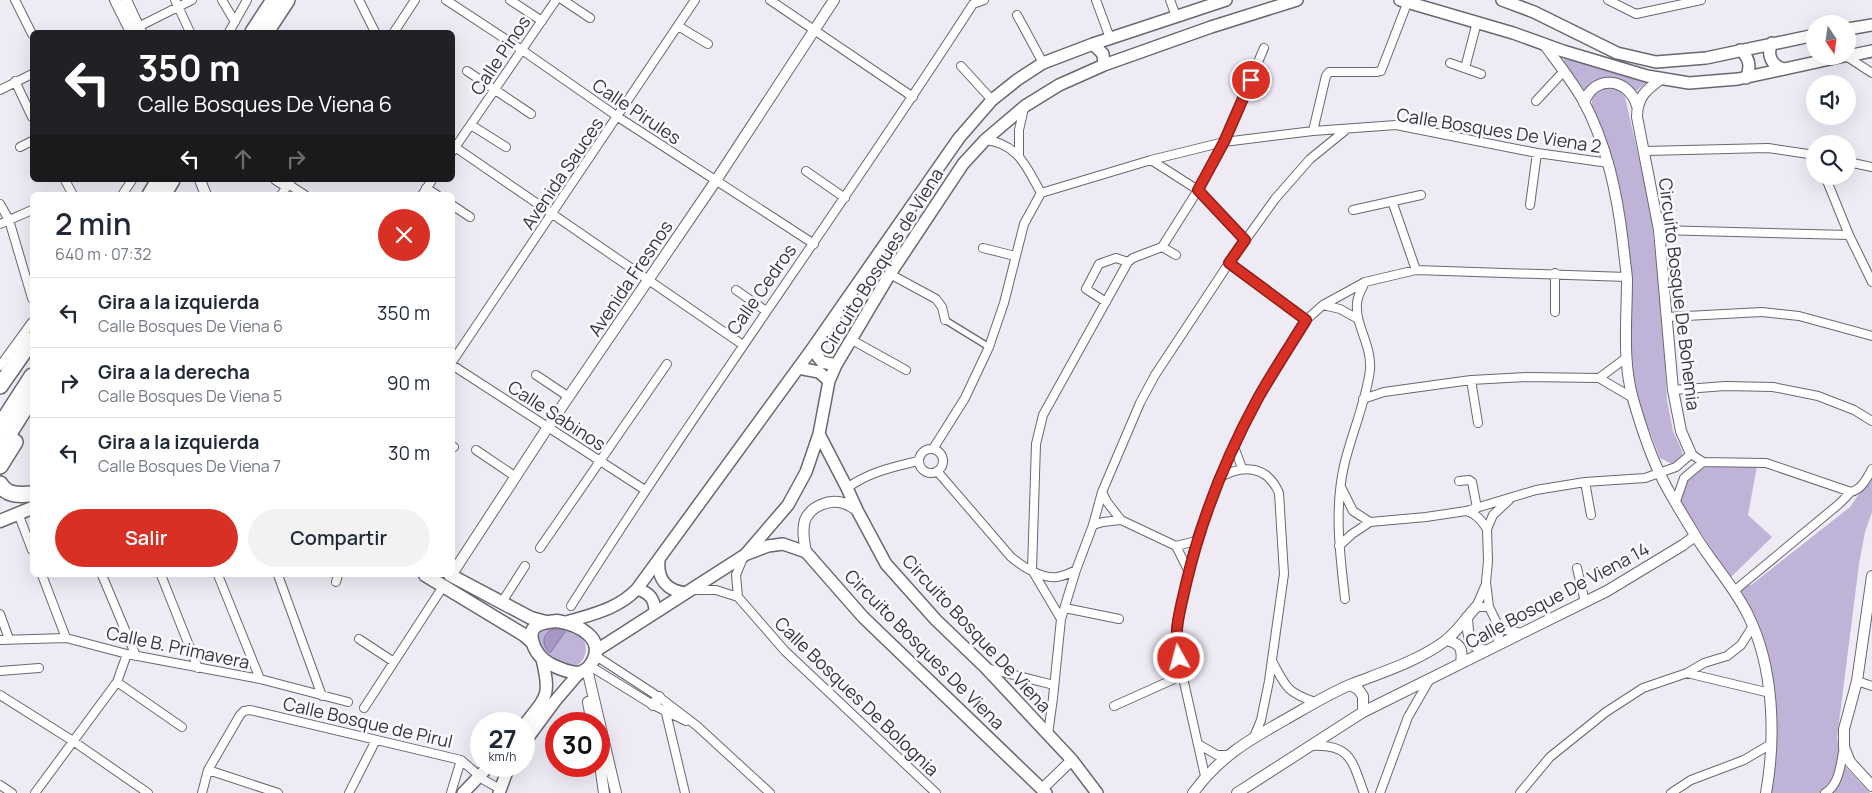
<!DOCTYPE html>
<html lang="es">
<meta charset="utf-8">
<style>
body{margin:0;font-family:Manrope,sans-serif;background:#f2f2f3;color:#1f2937;height:100vh;display:flex;flex-direction:column;font-size:19px;white-space:nowrap}
*{box-sizing:border-box;margin:0}
p{font-size:16px;color:#747a83}
.icon{flex:none;width:28px;height:28px;fill:none;stroke:currentColor;stroke-width:2;stroke-linecap:round;stroke-linejoin:round}
.map{position:relative;flex:1;overflow:hidden}
.sheet{position:absolute;left:30px;top:192px;width:425px;height:385px;display:flex;flex-direction:column;background:#fff;border-radius:8px;box-shadow:0 5px 20px #0002}
.sheet>*{flex:none}
.banner{position:absolute;left:30px;top:30px;width:425px;height:152px;border-radius:8px;box-shadow:0 5px 20px #0002;background:#202124;color:#fff;overflow:hidden}
.needle{width:32px;rotate:167deg}
.tools{position:absolute;left:1806px;top:15px;display:grid;gap:10px}
.tools a{display:grid;place-items:center;width:50px;height:50px;border-radius:50%;background:#fff;box-shadow:0 5px 20px #0002;font-size:25px}
.speed{position:absolute;left:470px;top:712px;display:flex;gap:10px;font-size:25px;font-weight:700;text-align:center}
.speed>*{display:grid;place-content:center;width:65px;height:65px;border-radius:50%;background:#fff;box-shadow:0 5px 20px #0002;line-height:1}
.speed small{font-size:12px;font-weight:400}
.speed .limit{border:8px solid #d22;background:#fff;color:#111}
.pin{position:absolute;display:grid;place-items:center;width:42px;height:42px;color:#fff;margin:-21px;border:2px solid #fff;border-radius:50%;box-shadow:0 1px 5px #0007}
.me{position:absolute;width:55px;margin:-28px;rotate:353deg;stroke-linejoin:round;filter:drop-shadow(0 0 4px #0008)}
.turn{display:flex;align-items:center;gap:18px;height:105px;padding:0 25px;font-size:22px}
.turn .icon{width:65px;height:65px;stroke-width:2.5}
.turn b{display:block;font-size:35px;line-height:42px}
.lanes{display:flex;align-items:center;height:48px;padding:0 25px;background:#0003;justify-content:center;gap:25px;direction:ltr}
.lanes .off{opacity:.35}
.round{display:grid;place-items:center;flex:none;width:52px;height:52px;border-radius:26px;background:#f2f2f3}
.summary{display:flex;align-items:center;justify-content:space-between;height:85px;padding:0 25px}
h1{font-size:30px;font-weight:600;line-height:38px}
.button{display:flex;gap:10px;margin-top:auto;padding:10px 25px}
.button a{flex:1;height:58px;border-radius:30px;background:#d93025;color:#fff;font-size:20px;font-weight:600;line-height:58px;text-align:center}
.button a+a{background:#f2f2f3;color:#1f2937}
ul{padding:0;list-style:none}
li{display:flex;align-items:center;gap:15px;height:70px;padding:0 25px;border-top:1px solid #e0e1e3}
li div{flex:1}
li b{display:block;font-size:19px}
li em{font-style:normal}
.map>svg:first-child{display:block}
</style>
<div class="map">
<svg width="1872" height="793" viewBox="0 0 1872 793">
<rect width="100%" height="100%" fill="#eeebf5"/>
<path fill="#bfb3d8" d="M1567,58L1647,82L1633,94L1621,81L1606,77L1593,81L1585,91L1563,61Z
M1607,86L1619,90L1625,97L1650,207L1662,310L1667,400L1673,431L1682,451L1683,458L1678,464L1670,463L1660,458L1628,375L1631,321L1625,219L1605,139L1592,113V100L1595,94Z
M1714,465L1757,466L1748,515L1772,537L1730,578L1678,497L1692,471Z
M1872,469V512L1865,532L1859,564L1837,738L1843,764L1870,793H1768L1769,672L1738,587L1744,585H1751L1850,507L1859,494L1858,489Z
M548,623C556,626 576,630 581,635C589,645 587,660 576,666C570,669 558,664 553,661C546,657 540,646 535,640L539,625Z"/>
<path fill="#a797c7" stroke="#857a9c" d="M553,629H562L565,632L550,653C541,645 542,634 553,629Z"/>
<g fill="none" stroke-linecap="round" stroke-linejoin="round">
<defs>
<path id="pedestrian" d="M945,320L989,347"/>
<path id="minor" d="M15,0L32,34
M175,0L190,32
M222,0L235,22
M359,0L375,32
M446,0L522,50L618,117L814,244
M510,0L542,21
M563,0L590,18
M770,0L913,97
M1096,0L1110,38
M1170,0L1176,16
M1608,0L1636,14L1701,0
M1017,15L1043,63
M678,26L708,44
M138,27L192,0
M229,32L247,0
M394,32L415,0
M1846,56L1872,73
M1450,63L1481,74
M961,66L992,100
M1465,68L1477,22
M467,71L531,114
M15,81L32,117
M0,90L32,74
M1536,101L1564,71
M471,125L506,147
M1313,131L1326,76L1329,72H1376L1381,71L1408,1
M985,140C1018,143 1027,168 1041,193
M452,145L743,345
M20,147L32,141
M1645,151L1768,148L1815,155
M452,152L556,0
M1019,155V130L1024,108
M1151,160L1198,190L1245,240
M1848,162L1872,167
M806,171L845,198
M1825,176L1849,235L1872,282
M65,180L73,195
M275,180L286,187
M288,184L305,195
M426,188L437,195
M122,195L132,180
M281,195L290,182
M422,195L432,180
M1392,201L1416,270
M0,204L9,220L32,298
M452,205L470,217
M1530,205L1537,153
M1353,210L1421,195
M0,224L32,210
M1659,230L1849,235
M1162,247L1198,190L1224,142L1264,48
M983,248L1015,256
M1229,263L1306,320
M890,274L936,299L942,307L945,320
M736,290L766,311
M1106,302L1086,289L1099,264L1116,258L1128,262
M1323,305L1340,309L1358,319
M1555,312V273
M1667,317L1762,312L1799,316L1872,336
M852,340L906,370
M452,362L695,0
M452,365L645,490
M0,366L32,322
M536,375L569,397
M1599,378L1626,358
M1471,380L1478,423
M1673,390L1725,386L1773,387L1818,396L1854,410L1872,421
M1363,399L1384,392L1471,380L1527,377L1599,378L1633,398
M452,446L454,447
M1234,447L1242,468
M919 461a12 12 0 1 1 24 0a12 12 0 1 1-24 0Z
M933,449L965,398L989,347L1004,303L1024,224L1041,193L1151,160L1224,142L1313,131L1396,125L1537,153L1609,163
M476,450L516,477
M937,471L1011,557C1023,567 1042,579 1057,577C1064,576 1070,573 1076,570
M1219,478C1242,464 1267,465 1279,493L1284,574L1269,681L1261,720L1254,737
M1459,481L1469,480L1472,482L1477,508
M1585,482L1591,515
M1341,487L1353,511L1370,522
M847,488C869,472 893,467 918,461
M1102,492L1107,502L1121,520L1176,546L1189,572
M1676,501L1684,478L1703,462
M1466,511C1477,514 1481,520 1487,529
M18,513L32,550
M1093,525L1103,522L1121,520
M1176,546L1196,541
M1339,546L1352,534L1370,522L1426,517L1466,511L1536,490L1585,482L1645,478L1676,467L1691,454L1703,462L1766,463L1851,492C1862,489 1867,478 1872,469
M540,548L667,364
M1577,568L1585,602
M1032,570L1036,444L1043,415L1128,262L1133,258L1162,247L1176,255
M1032,570L1061,619
M42,575L66,638
M102,575L136,656
M161,575L198,668
M218,575L260,679
M278,575L322,696
M336,582L338,575
M1486,584L1476,607H1489
M693,590H716L738,597L785,651L936,793
M1734,591L1839,504L1851,492
M738,597L736,575L743,558
M1345,599C1340,555 1334,509 1344,466C1351,435 1366,402 1370,370C1372,345 1355,325 1357,304C1357,296 1362,289 1365,282
M502,602L525,566
M571,606C700,402 842,207 973,4L984,0
M1065,608L1119,619
M0,614L9,639
M1500,629L1522,633
M359,639L394,662
M0,640L66,638L127,654L260,679L348,702
M1497,646L1500,629L1489,607L1486,582L1488,561L1487,529L1493,515L1509,500
M596,656L659,697L697,726L770,793
M1272,661C1286,687 1286,692 1315,702
M590,666L653,705L686,721
M986,668L1054,685
M0,671L39,668
M1687,673L1704,663L1727,656L1741,645L1753,626
M1857,681L1872,686
M117,682L182,727
M0,695L73,741L148,793
M1114,706L1183,675
M364,708L444,585
M666,713L685,793
M1048,734L1053,698L1061,619L1076,570L1093,525L1102,492L1140,403L1155,375L1229,263L1275,199L1310,159L1347,129
M1198,744L1217,755H1227
M1310,746C1350,743 1352,760 1364,793
M208,770L278,793
M1205,776L1175,642L1177,623L1196,541L1219,478L1257,400L1306,320L1323,305L1365,282L1416,270L1627,277
M0,785L12,793
M35,793L117,682L127,654
M202,793L208,770L240,715L244,711L250,710L461,760L484,780L500,789
M349,793L376,740
M451,793L461,760
M1380,793L1408,717L1430,679
M1520,793L1550,757L1606,712L1643,688L1687,673L1770,693
M1671,793L1691,780L1744,760L1771,744
M1825,793C1840,785 1841,761 1844,747"/>
<path id="tertiary" d="M115,0L131,32
M126,0L141,32
M1544,44C1557,62 1572,81 1583,100C1607,145 1617,193 1623,243C1624,255 1626,267 1627,279C1627,319 1622,360 1633,399C1640,423 1648,449 1659,472C1668,492 1683,515 1695,535C1711,562 1734,586 1748,615C1774,667 1776,737 1766,793
M1661,79C1646,90 1637,97 1637,117L1659,230L1673,390L1681,431L1691,454
M1584,103C1594,73 1629,78 1637,106
M200,180L206,195
M806,552C804,541 802,530 805,520C811,506 829,499 843,503C848,504 853,508 857,510
M452,574L548,427L715,182L834,0
M1872,576L1857,681L1844,729V747L1850,762L1872,786
M1467,617C1468,634 1467,646 1486,651
M1447,640C1461,644 1463,649 1461,663
M587,669L616,793
M1350,685L1358,689L1363,696V712
M588,702L592,724
M653,705L659,697
M599,758L604,793
M1042,789L1072,760
M1193,793C1220,756 1249,740 1288,718C1309,706 1330,693 1352,684C1383,672 1418,661 1445,641C1457,632 1466,618 1476,607
M1237,793L1363,712L1607,591L1683,545L1695,536"/>
<path id="secondary" d="M1400,0L1513,33L1563,51L1647,76L1689,83L1738,79L1844,56
M1502,0L1534,12L1617,53L1656,62L1706,58L1815,35
M1848,29L1872,25
M1772,43C1766,55 1772,66 1784,69
M1093,44L1103,54L1104,65
M1740,50C1750,58 1751,67 1746,78
M1848,56L1872,51
M812,349L822,362L836,365
M798,368L819,372L829,381
M819,434L847,488L857,510L886,564L936,620L985,667L1072,760L1097,793
M747,554L768,546L783,544L806,552L863,617L1046,793
M659,560C657,579 667,591 686,593
M637,589C650,593 655,599 655,613
M567,622C593,614 618,609 637,589L812,349L959,138L992,100L1017,80L1043,63L1093,44L1226,0
M597,650L745,555L788,505L806,472L819,434L829,381L836,365L890,274L963,164L985,140L1025,106L1059,85L1104,65L1211,27L1297,0
M524,725C547,696 551,696 542,659
M524,743L555,701L579,673
M463,793L489,766
M499,793L509,766"/>
<path id="primary" d="M0,521L32,508
M425,575L524,635L532,642
M450,575L531,618L546,622
M557,621C578,624 608,639 591,664C589,668 583,672 579,673C569,673 558,668 550,664C541,659 534,650 532,640C528,624 544,622 557,621Z"/>
<path id="motorway" d="M253,32L274,0
M266,32L287,0
M150,195L159,180
M163,195L172,180
M0,386L32,340
M0,426L32,376
M0,448L32,397
M0,466L15,442
M0,484C7,496 20,495 32,494"/>
</defs>
<use href="#pedestrian" stroke="#6a6770" stroke-width="8"/>
<use href="#minor" stroke="#6a6770" stroke-width="10"/>
<use href="#tertiary" stroke="#6a6770" stroke-width="12"/>
<use href="#secondary" stroke="#6a6770" stroke-width="14"/>
<use href="#primary" stroke="#6a6770" stroke-width="15"/>
<use href="#motorway" stroke="#6a6770" stroke-width="18"/>
<use href="#pedestrian" stroke="#fff" stroke-width="5.5"/>
<use href="#minor" stroke="#fff" stroke-width="8"/>
<use href="#tertiary" stroke="#fff" stroke-width="10"/>
<use href="#secondary" stroke="#fff" stroke-width="11"/>
<use href="#primary" stroke="#fff" stroke-width="12"/>
<use href="#motorway" stroke="#fff" stroke-width="15"/>
</g>
<g fill="none" stroke-linecap="round" stroke-linejoin="round">
<defs>
<path id="route" d="M1179,658C1173,631 1180,611 1186,584C1201,520 1225,459 1257,400C1272,373 1290,346 1306,320L1229,263L1245,240L1198,190L1224,142L1251,80"/>
</defs>
<use href="#route" stroke="#8d1f18" stroke-width="12"/>
<use href="#route" stroke="#d93025" stroke-width="9"/>
</g>
<g text-anchor="middle" dominant-baseline="central" stroke-width="5" stroke-linejoin="round" paint-order="stroke">
<g font-size="18" fill="#363539" stroke="#faf9fd">
<text transform="translate(500 55) rotate(-56)">Calle Pinos</text>
<text transform="translate(637 111) rotate(34)">Calle Pirules</text>
<text transform="translate(1499 130) rotate(9)">Calle Bosques De Viena 2</text>
<text transform="translate(562 173) rotate(-56)">Avenida Sauces</text>
<text transform="translate(881 261) rotate(-58)">Circuito Bosques de Viena</text>
<text transform="translate(630 278) rotate(-56)">Avenida Fresnos</text>
<text transform="translate(761 289) rotate(-55)">Calle Cedros</text>
<text transform="translate(1680 294) rotate(83)">Circuito Bosque De Bohemia</text>
<text transform="translate(557 415) rotate(33)">Calle Sabinos</text>
<text transform="translate(1557 595) rotate(-28)">Calle Bosque De Viena 14</text>
<text transform="translate(977 633) rotate(47)">Circuito Bosque De Viena</text>
<text transform="translate(178 647) rotate(12)">Calle B. Primavera</text>
<text transform="translate(925 649) rotate(45)">Circuito Bosques De Viena</text>
<text transform="translate(857 696) rotate(44)">Calle Bosques De Bolognia</text>
<text transform="translate(368 722) rotate(13)">Calle Bosque de Pirul</text>
</g>
</g>
</svg>
<div class="tools">
<a><svg class="needle" viewBox="-14 -14 28 28"><path d="M0-13l5 13h-10z" fill="#e53935"/><path d="M0 13l5-13h-10z" fill="#747a83"/></svg></a>
<a><svg class="icon" aria-label="sound" viewBox="0 0 24 24"><path d="M4 9h4l5-4v14l-5-4H4zM17 9q2 3 0 6"/></svg></a>
<a><svg class="icon" aria-label="search" viewBox="0 0 24 24"><circle cx="10" cy="10" r="6"/><path d="M15 15l6 6"/></svg></a>
</div>
<div class="speed"><div>27<small>km/h</small></div><div class="limit">30</div></div>
<div class="pin" style="left:1251px;top:80px;background:#d93025"><svg class="icon" aria-label="arrive" viewBox="0 0 24 24"><path d="M6 21V4h12l-3 4 3 4H6"/></svg></div>
<svg class="me" style="left:1179px;top:658px" viewBox="-20 -20 40 40"><circle r="17" fill="#d93025" stroke="#fff" stroke-width="3"/><path d="M0-11L8 9 0 5-8 9z" fill="#fff"/></svg>
<div class="banner">
<div class="turn"><svg class="icon" aria-label="left" viewBox="0 0 24 24"><path d="M17 20v-9H6M10 6l-5 5 5 5"/></svg><div><b>350 m</b>Calle Bosques De Viena 6</div></div>
<div class="lanes"><svg class="icon" aria-label="left" viewBox="0 0 24 24"><path d="M17 20v-9H6M10 6l-5 5 5 5"/></svg><svg class="icon off" aria-label="ahead" viewBox="0 0 24 24"><path d="M12 20V5M6 11l6-6 6 6"/></svg><svg class="icon off" aria-label="right" viewBox="0 0 24 24"><path d="M7 20v-9h11M14 6l5 5-5 5"/></svg></div>
</div>
<section class="sheet">
<div class="summary"><div><h1>2 min</h1><p>640 m · 07:32</p></div><a class="round" style="background:#d93025;color:#fff"><svg class="icon" aria-label="close" viewBox="0 0 24 24"><path d="M6 6l12 12M18 6L6 18"/></svg></a></div>
<ul>
<li><svg class="icon" aria-label="left" viewBox="0 0 24 24"><path d="M17 20v-9H6M10 6l-5 5 5 5"/></svg><div><b>Gira a la izquierda</b><p>Calle Bosques De Viena 6</p></div><em>350 m</em></li>
<li><svg class="icon" aria-label="right" viewBox="0 0 24 24"><path d="M7 20v-9h11M14 6l5 5-5 5"/></svg><div><b>Gira a la derecha</b><p>Calle Bosques De Viena 5</p></div><em>90 m</em></li>
<li><svg class="icon" aria-label="left" viewBox="0 0 24 24"><path d="M17 20v-9H6M10 6l-5 5 5 5"/></svg><div><b>Gira a la izquierda</b><p>Calle Bosques De Viena 7</p></div><em>30 m</em></li>
</ul>
<div class="button"><a>Salir</a><a>Compartir</a></div>
</section>
</div>
